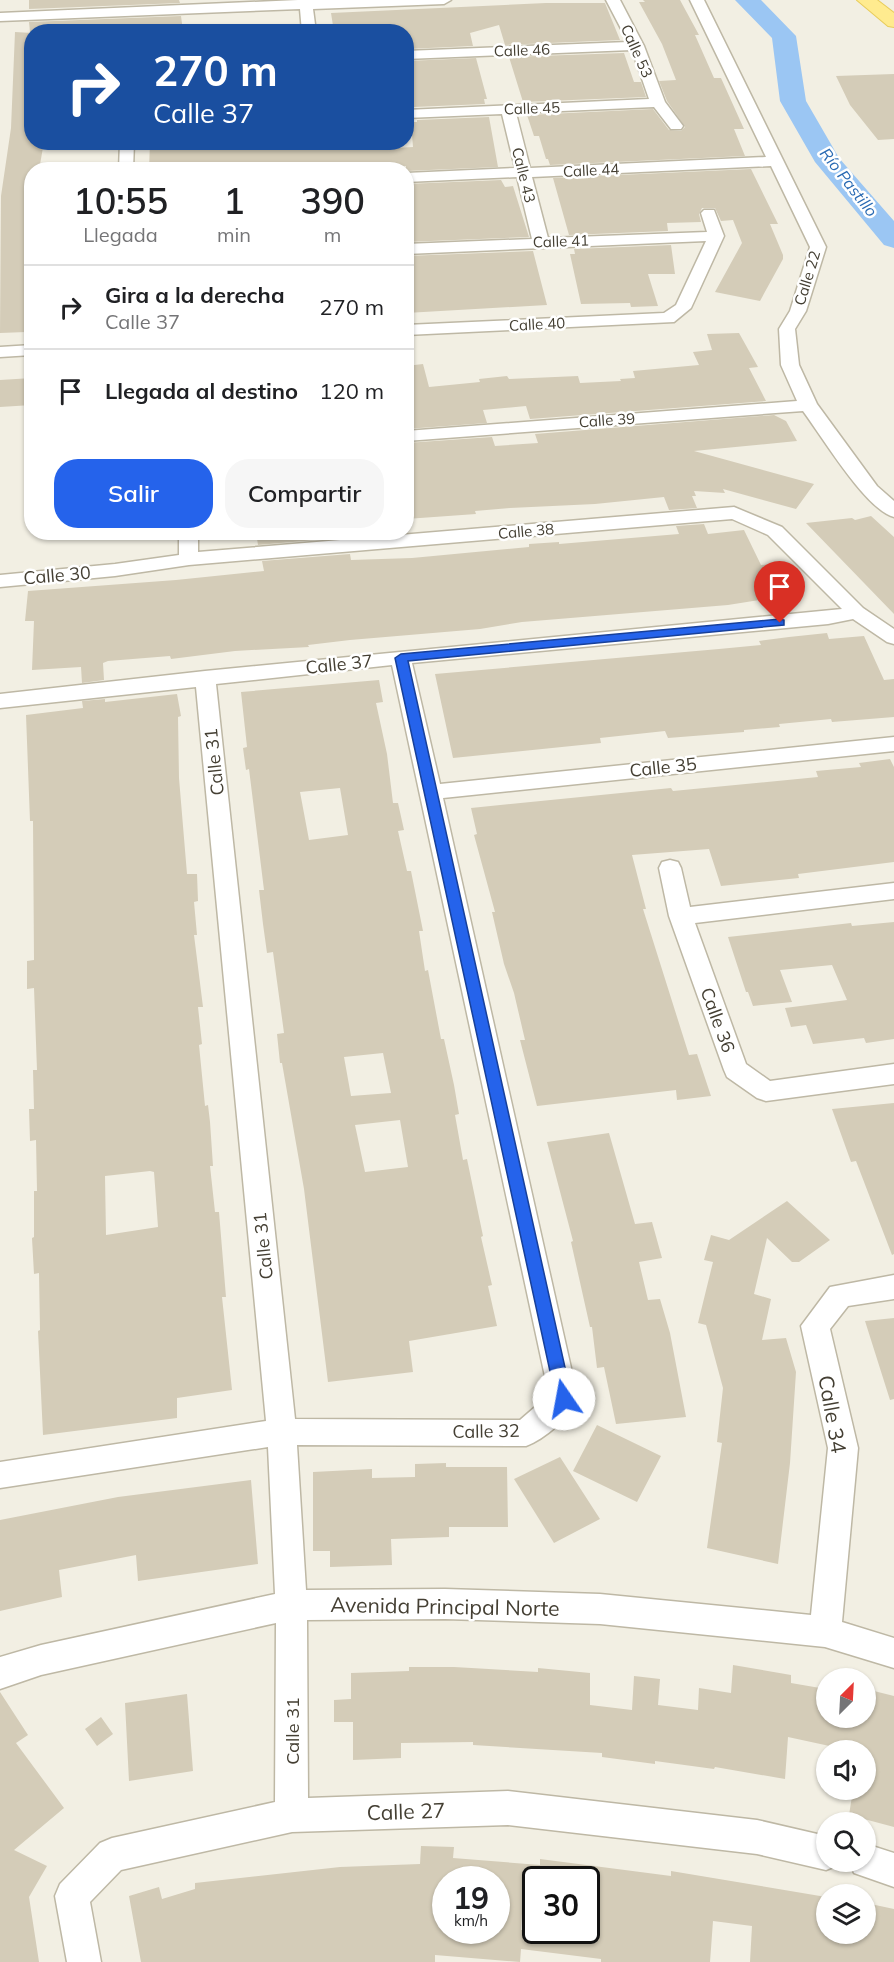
<!DOCTYPE html>
<html lang="es">
<meta charset="utf-8">
<style>
body{margin:0;font-family:Mulish,sans-serif;background:#f6f6f6;color:#202124;height:100vh;display:flex;flex-direction:column;font-size:22px;white-space:nowrap}
*{box-sizing:border-box;margin:0}
p{font-size:20px;color:#757577}
.icon{flex:none;width:33px;height:33px;fill:none;stroke:currentColor;stroke-width:2;stroke-linecap:round;stroke-linejoin:round}
.map{position:relative;flex:1;overflow:hidden}
.panel{position:absolute;left:24px;top:162px;width:390px;height:378px;display:flex;flex-direction:column;background:#fff;border-radius:24px;box-shadow:0 2px 4px #0004}
.panel>*{flex:none}
.guide{position:absolute;left:24px;top:24px;width:390px;height:126px;border-radius:24px;box-shadow:0 2px 4px #0004;background:#1a4fa0;color:#fff;overflow:hidden}
.needle{width:39px;rotate:24deg}
.controls{position:absolute;left:816px;top:1668px;display:grid;gap:12px}
.controls a{display:grid;place-items:center;width:60px;height:60px;border-radius:50%;background:#fff;box-shadow:0 2px 4px #0004;font-size:30px}
.speed{position:absolute;left:432px;top:1866px;display:flex;gap:12px;font-size:30px;font-weight:700;text-align:center}
.speed>*{display:grid;place-content:center;width:78px;height:78px;border-radius:50%;background:#fff;box-shadow:0 2px 4px #0004;line-height:1}
.speed small{font-size:15px;font-weight:400}
.speed .limit{border:3px solid #111;border-radius:9px;background:#fff;color:#111}
.pin{position:absolute;display:grid;place-items:center;width:51px;height:51px;color:#fff;margin:-62px -26px;border-radius:50% 50% 50% 0;rotate:-45deg;box-shadow:0 0 6px #0007}
.pin .icon{rotate:45deg}
.me{position:absolute;width:66px;margin:-33px;rotate:348deg;stroke-linejoin:round;filter:drop-shadow(0 0 4px #0008)}
.turn{display:flex;align-items:center;gap:21px;height:126px;padding:0 30px;font-size:27px}
.turn .icon{width:78px;height:78px;stroke-width:2.5}
.turn b{display:block;font-size:42px;line-height:51px}
.eta{display:flex;justify-content:space-evenly;align-items:center;height:102px;text-align:center}
.eta b{font-size:36px;font-weight:600;line-height:42px}
.primary-button{display:flex;gap:12px;margin-top:auto;padding:12px 30px}
.primary-button a{flex:1;height:69px;border-radius:24px;background:#2563eb;color:#fff;font-size:24px;font-weight:600;line-height:69px;text-align:center}
.primary-button a+a{background:#f6f6f6;color:#202124}
ul{padding:0;list-style:none}
li{display:flex;align-items:center;gap:18px;height:84px;padding:0 30px;border-top:2px solid #e0e0e0}
li div{flex:1}
li b{display:block;font-size:22px}
li em{font-style:normal}
.map>svg:first-child{display:block}
</style>
<div class="map">
<svg width="894" height="1962" viewBox="0 0 894 1962">
<rect width="100%" height="100%" fill="#f2efe3"/>
<g fill="none" stroke-linecap="round" stroke-linejoin="round">
<path fill="#9bc6f3" fill-rule="evenodd" d="M735,0H761L796,36L806,101L839,158L894,221V248L884,245L815,162L780,101L772,38Z"/>
</g>
<path fill="#d4ccb8" fill-rule="evenodd" d="M29,0H179L180,3L29,9Z
M643,0H680L699,35H695L714,78H721L744,129H734L745,156L550,165L548,159H546L539,136H534L527,115L653,109L669,130L681,131L685,127L667,101L659,81L676,80L662,44L639,2H645Z
M546,3H605L620,40L505,45L499,25L470,33L473,46L406,49V32H334L331,13Z
M181,16L183,31L30,32L29,22Z
M15,32L32,33V142H44L39,170H32V318H27L26,332L0,333L1,196L11,128Z
M624,53L634,82H641L646,97L523,102L509,57Z
M476,58L487,99H484L485,104L414,107L406,61Z
M894,74V139L878,140L850,105L836,76Z
M489,117L498,167L406,171V166L307,170H149L150,142H319V148L361,146L362,150L413,147L411,122H417V120Z
M751,169L778,224H770L783,255V259L760,301L715,292L742,243L733,220L721,221L715,208H702L699,214L701,222L667,223L668,231L569,235L553,178Z
M501,180L505,187L513,186L529,237L406,242V184Z
M671,245L675,274H648L658,306L631,307L630,303L581,304L570,254H575L574,249Z
M533,251L547,305L406,313V256Z
M739,333L758,367L749,368L766,401L530,419L526,406L483,410L487,423L406,429V366L423,364L429,387L480,382L479,379L507,376L509,379L578,376L580,383L621,381L620,379L635,378L633,371L699,365L693,352L712,350L707,334Z
M32,378V405L0,407V380Z
M774,415L786,421L797,441L694,451L814,484L796,509L723,489L725,493L694,491L696,496H692L697,508L669,510L664,497L595,504L510,508L475,511L476,514L406,519V443L492,437L495,446L538,443L535,434Z
M871,516L894,537V614L806,523L852,518L855,520Z
M704,524L708,534L744,530L761,565L775,564L791,595L728,605L522,622L480,629L350,640L308,645L309,647L235,651L171,659L170,656L108,661L103,663L104,680L82,683L81,667L32,670L34,621H25L28,591L176,580L264,571L262,561L350,554L351,560L412,558L529,547V544L559,542V544L679,534L676,526Z
M256,532H349L350,537L258,545Z
M827,633L829,639L864,636L884,680L894,679V717L832,722L831,719L779,724L780,727L744,730V732L668,738L665,731L600,738L601,743L453,758L435,674L719,649L761,645L759,641L789,637Z
M379,680L383,702L376,703L387,754L393,803H398L404,830L398,831L407,871H411L423,931H419L425,971L428,970L441,1039H444L454,1085L459,1114L455,1115L463,1160L467,1159L483,1236L481,1237L492,1285L488,1286L497,1326L409,1341L413,1372L328,1382L304,1189L282,1063H280L277,1034L284,1033L273,952L267,953L263,924L259,890H264L249,769L246,770L243,748L247,747L241,692ZM340,788L348,835L309,840L300,792ZM383,1053L391,1093L351,1096L344,1057ZM400,1120L408,1167L365,1172L355,1125Z
M177,694L181,716L178,717L179,778L187,874H197L198,901L194,902L197,935H194L203,1007H198L202,1044L199,1045L205,1106L208,1105L210,1122L213,1166H210L215,1212H219L226,1297H222L232,1390L177,1398V1418L43,1435L38,1331L40,1330L39,1273L34,1274L32,1238L34,1237V1191H37L36,1140L30,1141L29,1109H34L33,1070H37L34,988L27,989V961L34,960L33,821H30L26,715L83,708L82,701L105,699V702ZM150,1171L154,1172L158,1227L106,1235L105,1176Z
M890,759L894,767V862L798,874L799,878L721,886L709,849L632,855L646,909H643L689,1055L697,1054L711,1096L677,1100L676,1090L537,1106L520,1040H525L514,993L504,964L492,912H495L474,835L477,834L471,808L671,788L673,791L818,777L816,771L861,767L859,763Z
M894,922V1039L866,1043L864,1038L813,1044L806,1025L791,1027L785,1008L847,1000L832,965L780,970L792,1002L753,1006L748,992H746L728,937L851,923L852,926Z
M894,1103V1254L892,1255L856,1161L851,1162L832,1109Z
M609,1133L635,1224L652,1222L662,1258L639,1262L648,1300L660,1299L670,1333L686,1417L616,1424L604,1367L597,1368L592,1327H590L571,1242L573,1241L547,1142Z
M787,1201L830,1240L799,1262H792L767,1238L754,1294L771,1299L762,1340L786,1338L796,1372L790,1463L778,1564L707,1548L722,1443L717,1442L723,1388L706,1325L698,1323L713,1262L704,1260L711,1235L729,1240Z
M894,1318V1399L890,1400L865,1321Z
M597,1425L661,1456L637,1502L573,1471Z
M560,1457L600,1519L554,1543L514,1479Z
M446,1463V1467H507L508,1527H449V1537L391,1539L392,1565L330,1567V1551H313V1472L372,1469V1478L415,1477V1464Z
M251,1480L258,1564L138,1581L136,1555L59,1570L62,1597L0,1611V1520L118,1497Z
M733,1665L791,1675V1683L820,1688L818,1707L826,1709V1718H866V1689L894,1696V1827L849,1815L853,1790H866V1750H848L788,1737L785,1779L715,1767L714,1769L655,1761V1764L602,1757V1753L473,1745V1742L401,1743V1758L353,1760V1722H334V1700L351,1699V1673L409,1671V1667H454L538,1672V1668L590,1673V1705L632,1710L634,1676L660,1679L658,1705L698,1710L699,1688L731,1693Z
M0,1692L28,1735L16,1743L64,1808L14,1850L47,1866L29,1897L39,1962H0Z
M187,1694L193,1771L129,1781L125,1703Z
M101,1717L113,1734L97,1746L85,1729Z
M421,1846L454,1847L453,1858L540,1865V1859L671,1876V1871L826,1897V1934H866V1903L894,1909V1962H750L752,1926L713,1921L710,1962H601V1959L521,1949L520,1962L435,1955V1962H141L129,1896L159,1887L162,1899L195,1889V1883L340,1867L420,1864ZM446,1880H496V1930H446ZM524,1880H586V1930H521Z"/>
<g fill="none" stroke-linecap="round" stroke-linejoin="round">
<defs>
<path id="minor" d="M298,0H451L444,4L313,9L316,32H302L300,9L0,21V13Z
M606,0H620L644,46L665,102L683,126L681,129H671L654,107L516,113L530,168L766,157L690,0H704L826,247L806,311L795,329L799,365L817,404L877,486L894,501V517C866,510 821,435 803,411L406,441V431L797,401L781,365L779,329L790,311L810,247L771,166L532,177L548,238L707,232L701,213L704,210H714L724,236L691,308L674,322L406,335V325L664,313L676,305L706,241L406,254V244L532,239L517,177L406,182V173L515,168L502,114L406,118V110L649,99L632,50L406,59V51L628,42Z
M120,142H134L133,170H119Z
M32,345V355L0,357V347Z
M734,507L782,527L863,608L894,629V644L887,642L853,619L828,624L412,663L440,784L894,737V751L443,798L578,1399C570,1417 545,1439 526,1446L297,1445L306,1590L445,1589L600,1594L811,1615L828,1448L801,1326L830,1287L894,1275V1299L848,1306L830,1329L858,1448L842,1622L894,1638V1668L825,1647L600,1624L445,1619L307,1620L308,1798L508,1791L757,1820L826,1836V1862H839L838,1865L826,1870L757,1854L508,1825L292,1832L121,1870L90,1902L101,1962H67L55,1896L60,1884L100,1843L112,1838L275,1802L276,1623L41,1675L0,1689V1657L41,1645L275,1594L268,1447L0,1488V1462L266,1421L196,687L0,708V694L205,671L842,609L768,535L732,519L189,565L115,576L0,587V575L115,564L179,555V532H198V552ZM392,665L549,1395L520,1420L295,1419L216,684Z
M670,860L678,862L681,868L690,907L894,883V899L695,923L746,1064L770,1081L894,1064V1084L766,1101L757,1098L727,1077L724,1070L669,916L659,868L662,862Z
M866,1844L894,1853V1887L854,1873L849,1862H866Z"/>
<path id="major" d="M857,0H877L894,13V27L888,26Z"/>
</defs>
<use href="#minor" stroke="#beb8a5" stroke-width="3"/>
<use href="#major" stroke="#e8cc5b" stroke-width="2"/>
<use href="#minor" fill="#fff" fill-rule="evenodd"/>
<use href="#major" fill="#ffeb8f" fill-rule="evenodd"/>
</g>
<path fill="#2563eb" stroke="#184099" stroke-width="1.5" d="M780,619L784,620V625L408,661L572,1399L570,1404L564,1406L558,1404L556,1399L395,658L401,654Z"/>
<g text-anchor="middle" dominant-baseline="central" stroke-width="5" stroke-linejoin="round" paint-order="stroke">
<g font-size="15" fill="#443f33" stroke="#fff">
<text transform="translate(522 50) rotate(-2)">Calle 46</text>
<text transform="translate(637 51) rotate(66)">Calle 53</text>
<text transform="translate(532 108) rotate(-2)">Calle 45</text>
<text transform="translate(591 170) rotate(-3)">Calle 44</text>
<text transform="translate(524 175) rotate(76)">Calle 43</text>
<text transform="translate(561 241) rotate(-2)">Calle 41</text>
<text transform="translate(807 278) rotate(-73)">Calle 22</text>
<text transform="translate(537 324) rotate(-3)">Calle 40</text>
<text transform="translate(607 420) rotate(-4)">Calle 39</text>
<text transform="translate(526 531) rotate(-5)">Calle 38</text>
</g>
<g font-size="16" font-style="italic" fill="#296ab3" stroke="#fff">
<text transform="translate(849 182) rotate(52)">Río Pastillo</text>
</g>
<g font-size="18" fill="#443f33" stroke="#fff">
<text transform="translate(57 575) rotate(-5)">Calle 30</text>
<text transform="translate(339 664) rotate(-6)">Calle 37</text>
<text transform="translate(214 762) rotate(-96)">Calle 31</text>
<text transform="translate(663 767) rotate(-6)">Calle 35</text>
<text transform="translate(718 1020) rotate(70)">Calle 36</text>
<text transform="translate(263 1246) rotate(-96)">Calle 31</text>
<text transform="translate(486 1431) rotate(-1)">Calle 32</text>
<text transform="translate(292 1731) rotate(-90)">Calle 31</text>
</g>
<g font-size="21" fill="#443f33" stroke="#fff">
<text transform="translate(833 1414) rotate(80)">Calle 34</text>
<text transform="translate(445 1606) rotate(1)">Avenida Principal Norte</text>
<text transform="translate(406 1811) rotate(-2)">Calle 27</text>
</g>
</g>
</svg>
<div class="controls">
<a><svg class="needle" viewBox="-14 -14 28 28"><path d="M0-13l5 13h-10z" fill="#e53935"/><path d="M0 13l5-13h-10z" fill="#757577"/></svg></a>
<a><svg class="icon" aria-label="sound" viewBox="0 0 24 24"><path d="M4 9h4l5-4v14l-5-4H4zM17 9q2 3 0 6"/></svg></a>
<a><svg class="icon" aria-label="search" viewBox="0 0 24 24"><circle cx="10" cy="10" r="6"/><path d="M15 15l6 6"/></svg></a>
<a><svg class="icon" aria-label="layers" viewBox="0 0 24 24"><path d="M12 4l9 5-9 5-9-5zM3 14l9 5 9-5"/></svg></a>
</div>
<div class="speed"><div>19<small>km/h</small></div><div class="limit">30</div></div>
<div class="pin" style="left:780px;top:623px;background:#d93025"><svg class="icon" aria-label="arrive" viewBox="0 0 24 24"><path d="M6 21V4h12l-3 4 3 4H6"/></svg></div>
<svg class="me" style="left:564px;top:1399px" viewBox="-20 -20 40 40"><circle r="19" fill="#fff"/><path d="M0-13L10 11 0 6-10 11z" fill="#2563eb"/></svg>
<div class="guide">
<div class="turn"><svg class="icon" aria-label="right" viewBox="0 0 24 24"><path d="M7 20v-9h11M14 6l5 5-5 5"/></svg><div><b>270 m</b>Calle 37</div></div>
</div>
<section class="panel">
<div class="eta">
<div><b>10:55</b><p>Llegada</p></div>
<div><b>1</b><p>min</p></div>
<div><b>390</b><p>m</p></div>
</div>
<ul>
<li><svg class="icon" aria-label="right" viewBox="0 0 24 24"><path d="M7 20v-9h11M14 6l5 5-5 5"/></svg><div><b>Gira a la derecha</b><p>Calle 37</p></div><em>270 m</em></li>
<li><svg class="icon" aria-label="arrive" viewBox="0 0 24 24"><path d="M6 21V4h12l-3 4 3 4H6"/></svg><div><b>Llegada al destino</b></div><em>120 m</em></li>
</ul>
<div class="primary-button"><a>Salir</a><a>Compartir</a></div>
</section>
</div>
